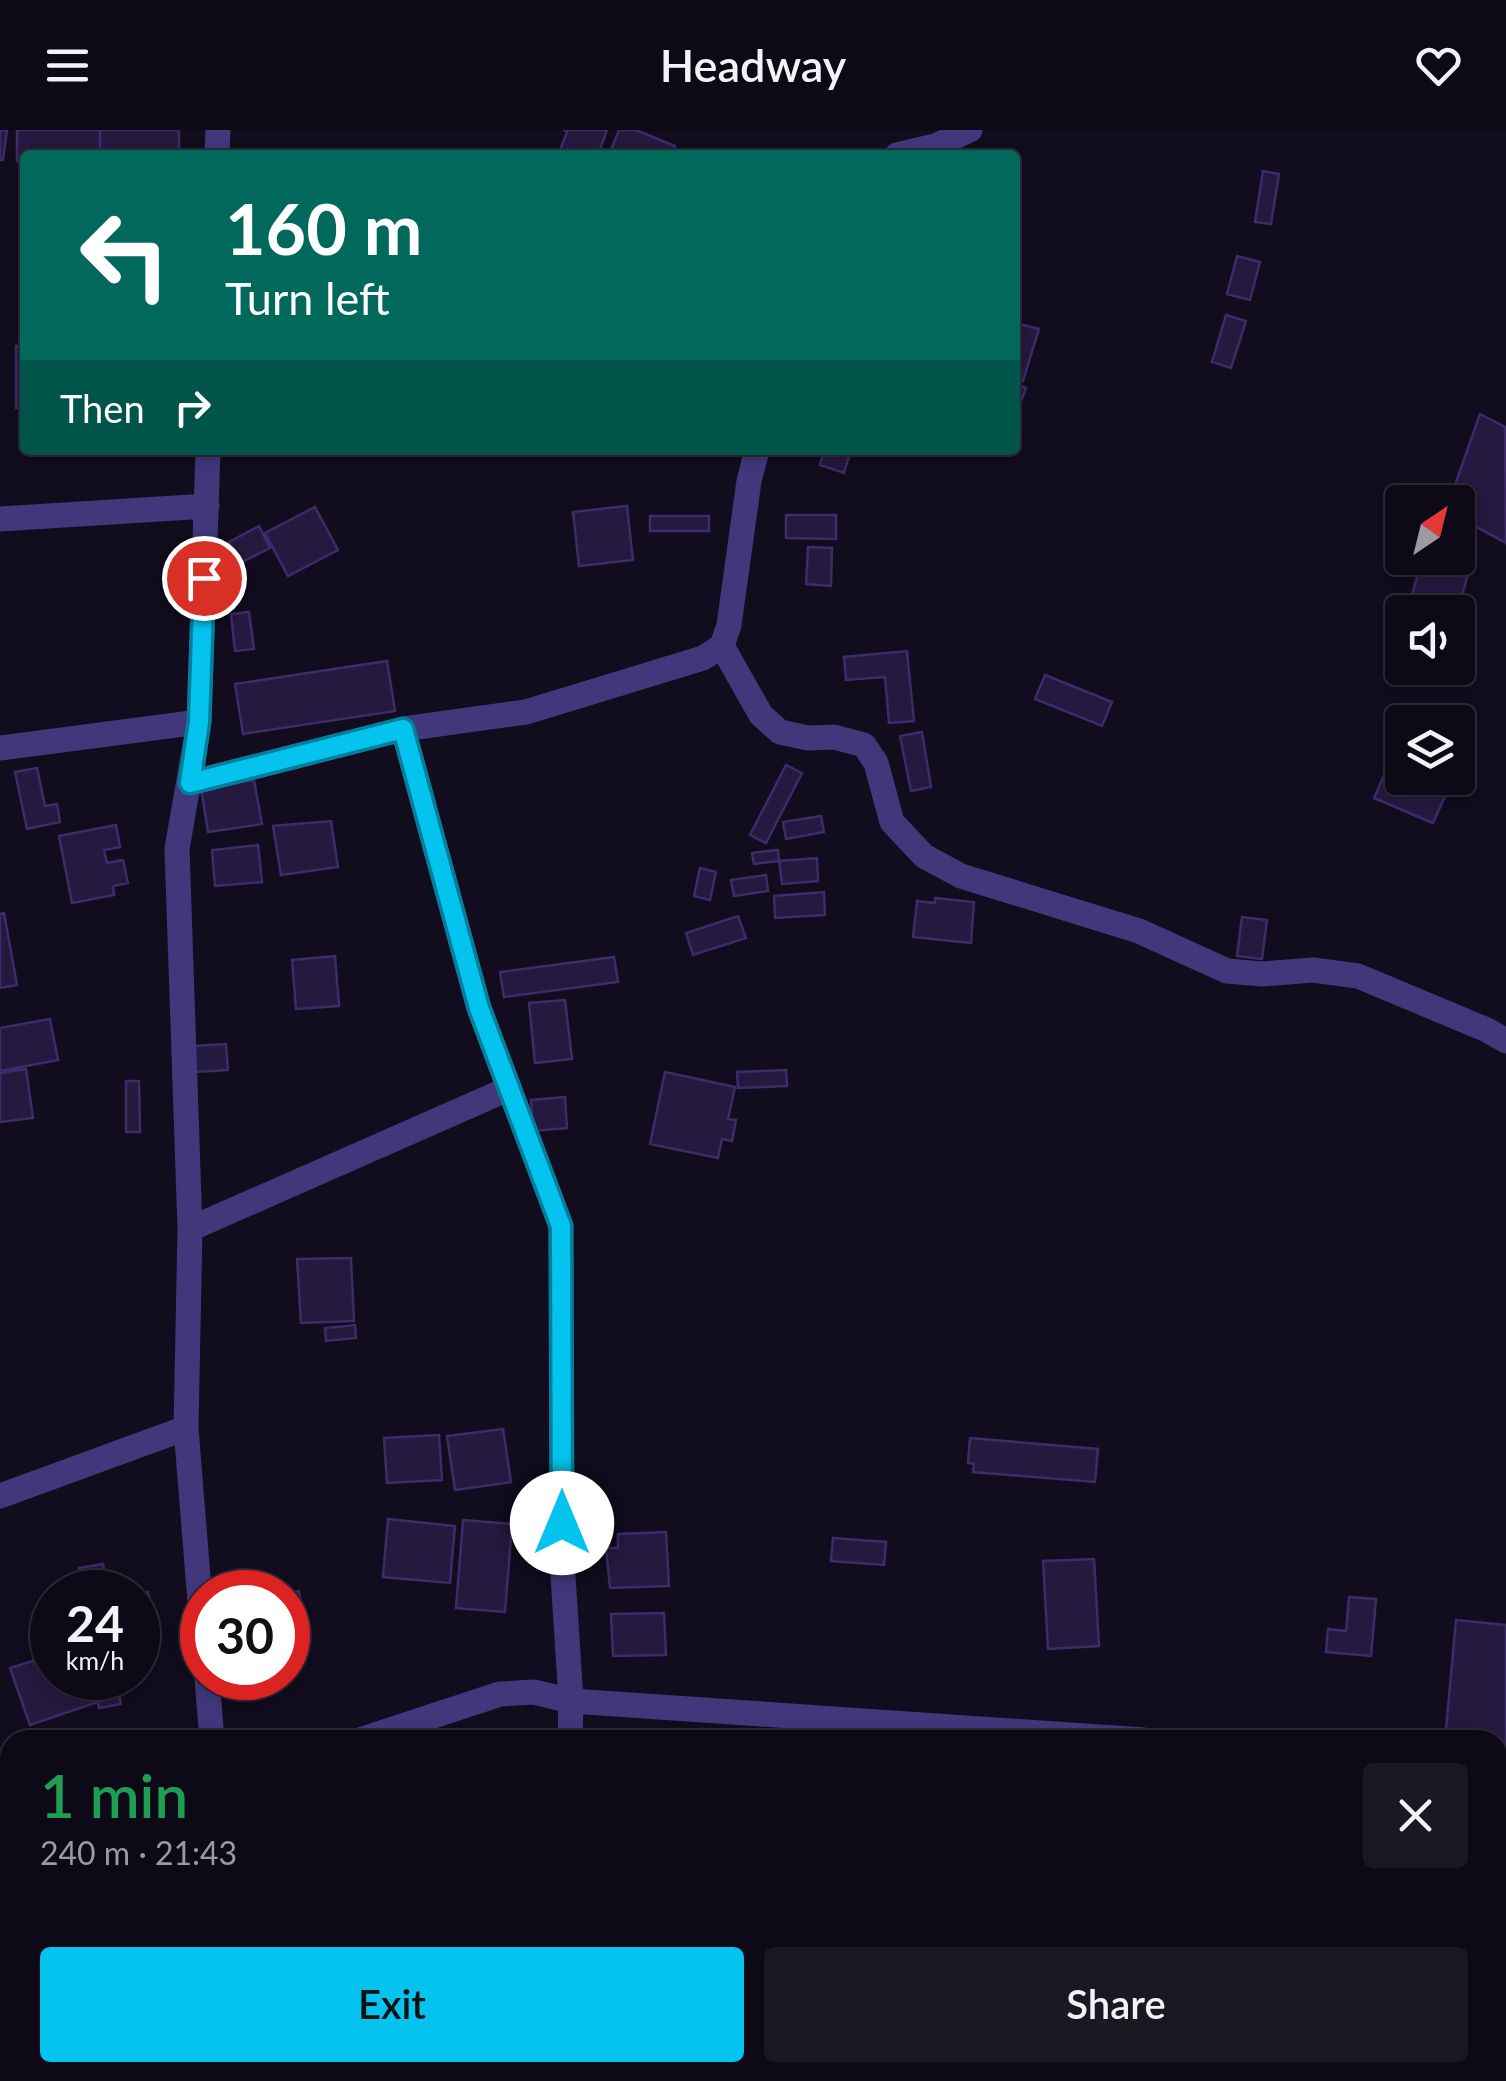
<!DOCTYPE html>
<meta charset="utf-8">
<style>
body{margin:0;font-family:Lato,sans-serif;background:#1b1723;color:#f1f3f6;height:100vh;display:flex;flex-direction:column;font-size:38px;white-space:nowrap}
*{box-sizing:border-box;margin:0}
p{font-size:32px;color:#9a9aa1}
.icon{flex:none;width:55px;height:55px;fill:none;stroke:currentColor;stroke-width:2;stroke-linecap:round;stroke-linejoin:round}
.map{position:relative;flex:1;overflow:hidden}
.side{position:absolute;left:0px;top:1600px;width:1508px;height:352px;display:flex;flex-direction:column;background:#0d0916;border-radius:30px 30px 0 0;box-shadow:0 5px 15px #0003,0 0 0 2px #2d2a35}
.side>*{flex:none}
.banner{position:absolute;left:20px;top:20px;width:1000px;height:305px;border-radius:10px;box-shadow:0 5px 15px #0003,0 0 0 2px #2d2a35;background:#00695c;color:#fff;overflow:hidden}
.needle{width:65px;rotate:35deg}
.buttons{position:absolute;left:1385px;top:355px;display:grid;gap:20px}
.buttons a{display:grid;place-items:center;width:90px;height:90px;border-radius:10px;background:#0d0916;box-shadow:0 5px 15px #0003,0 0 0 2px #2d2a35;font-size:50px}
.speed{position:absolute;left:30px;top:1440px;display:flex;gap:20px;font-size:50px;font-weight:700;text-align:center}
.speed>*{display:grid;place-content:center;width:130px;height:130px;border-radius:50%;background:#0d0916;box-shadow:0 5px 15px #0003,0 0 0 2px #2d2a35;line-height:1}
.speed small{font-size:25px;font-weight:400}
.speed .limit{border:15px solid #d22;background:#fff;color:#111}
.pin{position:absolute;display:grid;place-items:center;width:85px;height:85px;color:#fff;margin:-42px;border:5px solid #fff;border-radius:50%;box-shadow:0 2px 10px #0007}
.me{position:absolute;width:110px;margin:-55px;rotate:0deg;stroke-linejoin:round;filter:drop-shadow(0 0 8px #0008)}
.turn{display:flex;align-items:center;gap:35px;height:210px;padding:0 40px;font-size:45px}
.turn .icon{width:130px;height:130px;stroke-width:2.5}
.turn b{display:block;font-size:70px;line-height:85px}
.then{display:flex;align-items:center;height:95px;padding:0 40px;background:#0003;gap:20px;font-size:38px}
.round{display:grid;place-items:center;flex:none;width:105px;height:105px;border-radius:10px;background:#1b1723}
.head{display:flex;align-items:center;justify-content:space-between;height:170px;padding:0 40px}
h1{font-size:60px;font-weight:600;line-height:75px;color:#1e9e55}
.action{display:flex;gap:20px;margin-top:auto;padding:20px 40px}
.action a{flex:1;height:115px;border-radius:10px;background:#05c3ef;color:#111;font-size:40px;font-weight:600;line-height:115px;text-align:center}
.action a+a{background:#1b1723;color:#f1f3f6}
header{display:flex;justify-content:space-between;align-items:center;height:130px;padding:0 40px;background:#0d0916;font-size:45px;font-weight:600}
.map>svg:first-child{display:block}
</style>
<header><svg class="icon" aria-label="menu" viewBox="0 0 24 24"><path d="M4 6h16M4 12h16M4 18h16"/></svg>Headway<svg class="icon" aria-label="heart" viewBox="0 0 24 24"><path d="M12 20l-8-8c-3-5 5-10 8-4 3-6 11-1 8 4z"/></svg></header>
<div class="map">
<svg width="1506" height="1951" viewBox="0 0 1506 1951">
<rect width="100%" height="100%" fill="#110c1e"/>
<path fill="#24193e" stroke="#3d2b6a" stroke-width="2.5" d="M0,0H7L3,30H0Z
M17,0H100V25H25V31H17Z
M100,0H179V20L100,19Z
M564,0H607L598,25H572L560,20L567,2Z
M619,0H636L675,16L671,25H609Z
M1263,41L1279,44L1271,94L1255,92Z
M1237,126L1260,132L1250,170L1227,164Z
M1226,185L1246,191L1231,238L1212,232Z
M1015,193L1039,199L1023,251L1015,248Z
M16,216H25V278H16Z
M1015,254L1026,258L1015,288Z
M1480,284L1505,297L1506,413L1469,393L1465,400L1458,396V372H1449Z
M824,320H851L844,343L820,335Z
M627,376L633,430L579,436L573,382Z
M315,377L338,420L288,446L265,403Z
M786,385H836V409L786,408Z
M650,386H709V401H650Z
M259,396L270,418L240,433L229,412Z
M808,417L832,418L831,456L806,454Z
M1458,425L1472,429L1459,477L1412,465L1422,428Z
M249,482L254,519L235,521L231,484Z
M907,521L914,591L889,593L885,547L846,550L844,527Z
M387,531L395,581L243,604L235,554Z
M1045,545L1112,572L1102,596L1035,569Z
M922,602L931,657L911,661L900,606Z
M786,635L802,643L766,713L750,705Z
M37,638L45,676L57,674L60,692L27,699L15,642Z
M1386,641L1400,647L1402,642V648H1453L1433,693L1374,668Z
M254,650L262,694L208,702L201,658Z
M821,686L824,702L786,709L783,692Z
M331,691L338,737L281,745L273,696Z
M116,695L120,717L104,720L107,733L123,730L128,753L113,756L114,765L72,773L59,706Z
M258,715L262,752L215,756L212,720Z
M778,720L779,731L754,734L752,723Z
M817,728L818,751L782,754L779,731Z
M700,738L716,742L710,770L694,766Z
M766,745L768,761L734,766L731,750Z
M824,762L825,785L775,788L774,766Z
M935,768L974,772L971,813L913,807L917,771L935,773Z
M4,783L17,855L0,858V784Z
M738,786L746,808L693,825L686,803Z
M1242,787L1267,790L1262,829L1237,826Z
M335,826L339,876L296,879L292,830Z
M614,827L618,852L504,867L500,842Z
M565,870L572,929L535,933L529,873Z
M50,889L58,930L0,941V898Z
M226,914L228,940L195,942L193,916Z
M26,939L33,988L0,992V943Z
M786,940L787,956L738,958L737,942Z
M665,942L735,957L728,989L736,990L732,1011L722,1009L718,1028L650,1014Z
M126,951H139L140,1002H126Z
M565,967L567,998L533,1001L531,970Z
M351,1128L354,1191L301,1193L297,1129Z
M355,1195L356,1208L326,1211L325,1198Z
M503,1299L511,1352L455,1360L447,1306Z
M439,1305L442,1350L387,1353L384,1308Z
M970,1308L1098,1319L1095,1352L973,1342L974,1334L968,1333Z
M388,1389L455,1396L450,1453L383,1447Z
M463,1390L512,1394L505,1482L456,1478Z
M666,1402L669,1456L610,1458L606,1418H618V1404Z
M833,1408L886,1412L884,1435L831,1431Z
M1094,1429L1099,1516L1048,1519L1043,1431Z
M103,1434L109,1462H83L79,1438Z
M299,1461L306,1500L293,1503L295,1515L288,1516V1463Z
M148,1462L152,1479L138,1483V1465Z
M1349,1467L1376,1469L1371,1526L1326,1522L1328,1499L1346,1501Z
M664,1483L666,1525L613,1526L611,1484Z
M1456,1490L1506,1495V1633L1498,1632V1610H1445Z
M52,1525V1548H87L95,1573L30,1595L10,1538Z
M92,1548H115L121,1574L99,1578Z
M10,1933V1942H20L23,1951H0V1937Z"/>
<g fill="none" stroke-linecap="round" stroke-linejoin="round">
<path stroke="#41387c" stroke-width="25" d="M217,25L218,0
M897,25L935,16L970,0
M0,389L207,376
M722,516L761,585L780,602L808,608L834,607L864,615L876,633L892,692L924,726L961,746L1139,801L1227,841L1262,844L1313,840L1358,846L1487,900L1506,911
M403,599L479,878L561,1096L562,1430L571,1571L570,1610
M0,618L199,592
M191,653L403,599L526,582L703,528L722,516L729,495L749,351L757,320
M190,1099L508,959
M0,1366L186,1298
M202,1497L186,1298L190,1099L177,719L199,592L208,320
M207,1548L212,1610
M360,1610L500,1564L534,1562L571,1571L1144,1610
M0,1744L10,1739
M561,1951V1942"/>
</g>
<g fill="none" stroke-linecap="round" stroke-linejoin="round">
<defs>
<path id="route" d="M204,448L199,592L190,653L403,599L479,878L561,1096L562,1393"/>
</defs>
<use href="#route" stroke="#037f9b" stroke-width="25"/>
<use href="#route" stroke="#05c3ef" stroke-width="18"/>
</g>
</svg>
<div class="buttons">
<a><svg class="needle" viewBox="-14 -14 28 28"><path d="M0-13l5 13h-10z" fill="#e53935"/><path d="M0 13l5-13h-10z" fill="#9a9aa1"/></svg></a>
<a><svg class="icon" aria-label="sound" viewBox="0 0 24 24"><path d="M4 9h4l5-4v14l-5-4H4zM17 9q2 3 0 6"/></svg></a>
<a><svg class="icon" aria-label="layers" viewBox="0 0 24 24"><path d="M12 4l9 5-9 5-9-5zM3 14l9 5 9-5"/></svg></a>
</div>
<div class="speed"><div>24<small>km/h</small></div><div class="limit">30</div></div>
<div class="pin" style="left:204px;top:448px;background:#d93025"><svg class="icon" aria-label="arrive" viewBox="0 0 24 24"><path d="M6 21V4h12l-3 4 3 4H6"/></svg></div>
<svg class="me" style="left:562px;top:1393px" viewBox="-20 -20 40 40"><circle r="19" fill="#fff"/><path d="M0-13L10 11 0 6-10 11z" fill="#05c3ef"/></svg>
<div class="banner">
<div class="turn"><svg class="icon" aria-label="left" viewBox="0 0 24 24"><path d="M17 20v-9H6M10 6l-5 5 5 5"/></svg><div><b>160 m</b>Turn left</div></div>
<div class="then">Then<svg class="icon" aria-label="right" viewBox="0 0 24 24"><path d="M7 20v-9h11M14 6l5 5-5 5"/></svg></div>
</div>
<section class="side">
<div class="head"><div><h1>1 min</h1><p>240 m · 21:43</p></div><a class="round"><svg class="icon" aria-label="close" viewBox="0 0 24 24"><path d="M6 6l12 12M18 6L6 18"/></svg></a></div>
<div class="action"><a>Exit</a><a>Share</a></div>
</section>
</div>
